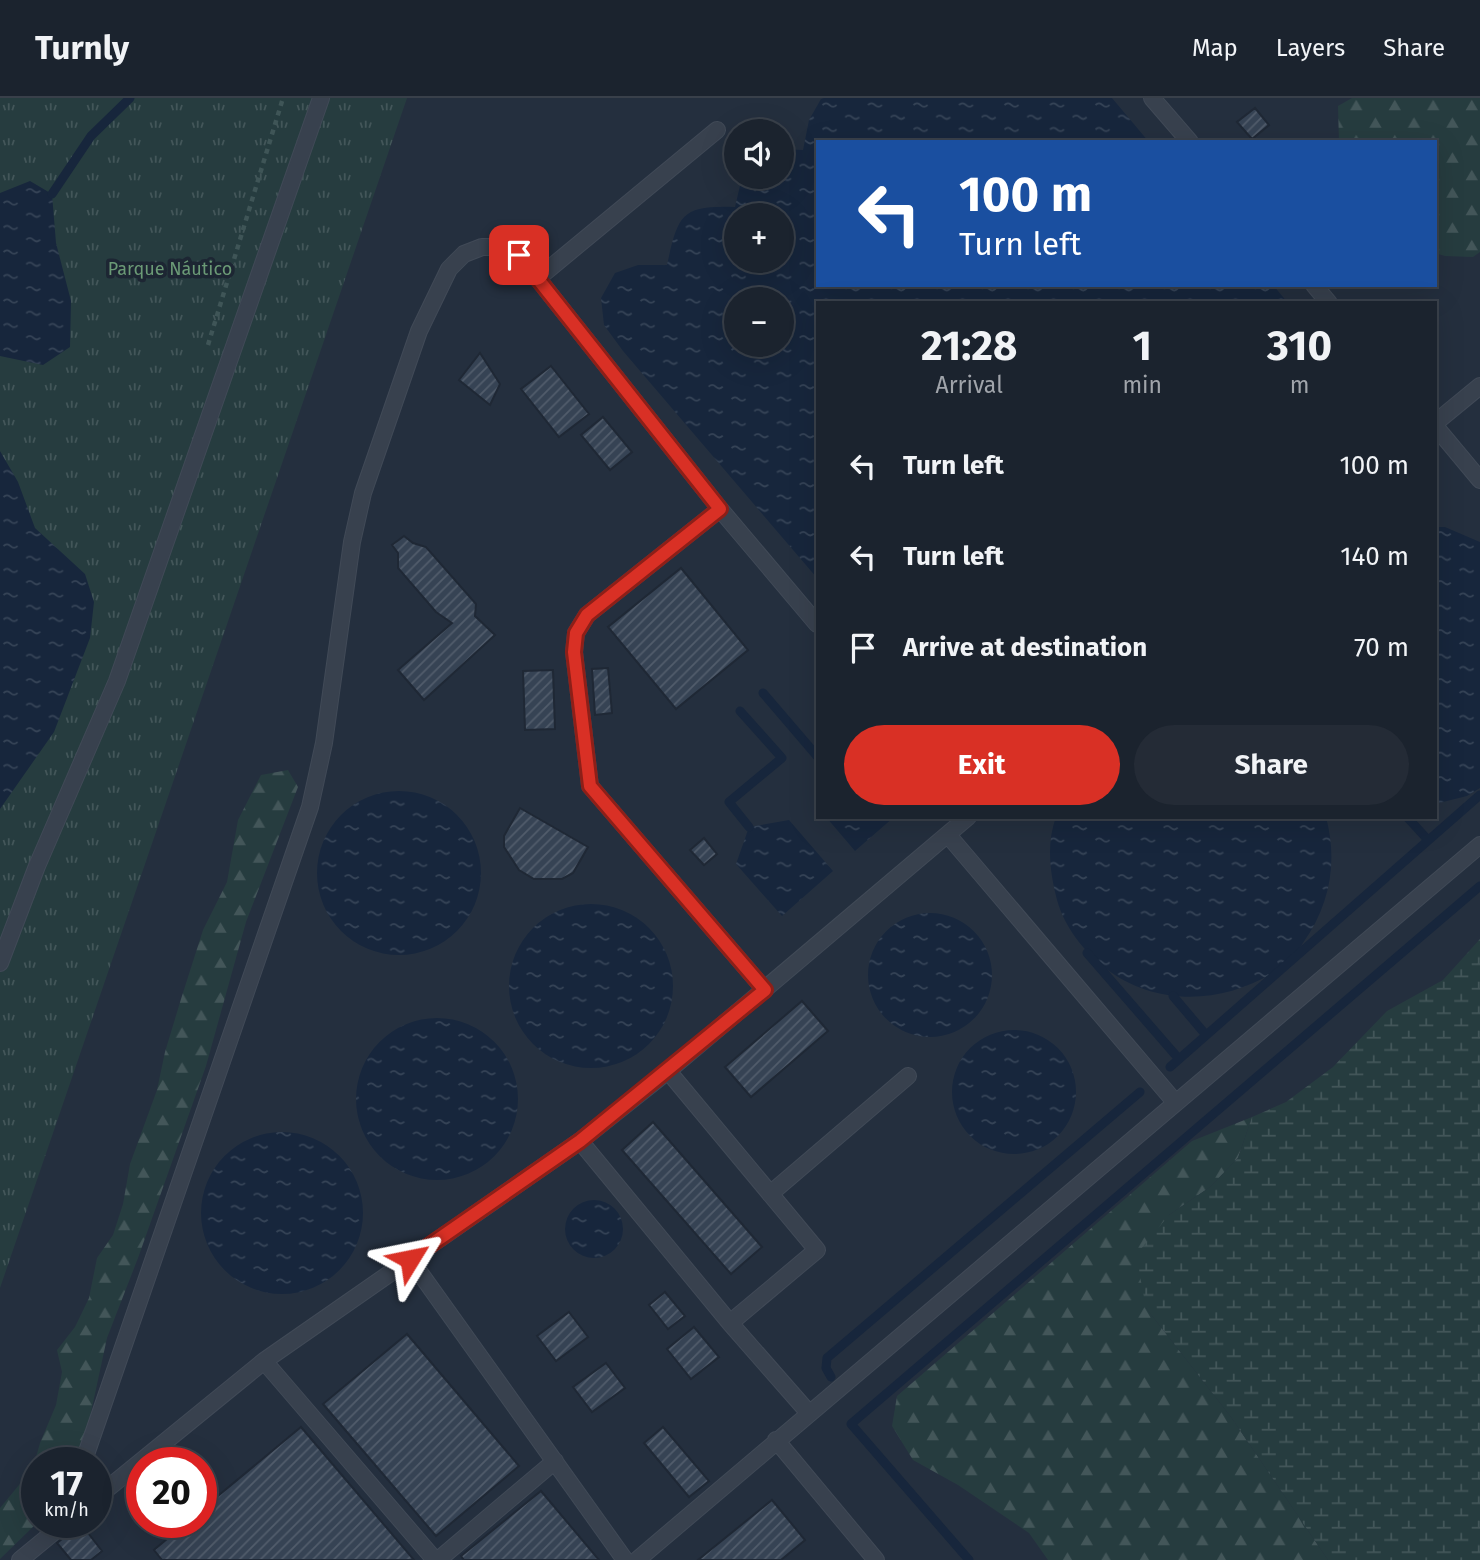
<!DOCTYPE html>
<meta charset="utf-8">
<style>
body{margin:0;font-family:"Fira Sans",sans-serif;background:#242b36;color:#f1f3f6;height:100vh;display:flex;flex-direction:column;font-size:26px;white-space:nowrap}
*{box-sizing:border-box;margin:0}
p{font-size:23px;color:#a0a4aa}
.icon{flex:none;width:38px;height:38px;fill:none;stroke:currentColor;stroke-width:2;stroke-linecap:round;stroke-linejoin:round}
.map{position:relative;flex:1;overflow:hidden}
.sheet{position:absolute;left:816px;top:203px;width:621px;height:518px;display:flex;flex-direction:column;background:#1b232e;border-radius:0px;box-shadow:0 7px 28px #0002,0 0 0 2px #39404a}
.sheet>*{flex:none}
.top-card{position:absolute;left:816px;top:42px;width:621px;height:147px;border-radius:0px;box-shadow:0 7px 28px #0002,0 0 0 2px #39404a;background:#1a4fa0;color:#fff;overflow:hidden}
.fabs{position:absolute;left:724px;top:21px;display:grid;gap:14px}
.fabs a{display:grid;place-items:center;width:70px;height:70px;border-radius:50%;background:#1b232e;box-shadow:0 7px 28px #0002,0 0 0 2px #39404a;font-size:35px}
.speed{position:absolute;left:21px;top:1349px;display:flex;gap:14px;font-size:35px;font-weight:700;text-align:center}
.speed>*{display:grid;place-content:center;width:91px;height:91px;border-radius:50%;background:#1b232e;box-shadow:0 7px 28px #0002,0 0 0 2px #39404a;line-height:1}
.speed small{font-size:18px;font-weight:400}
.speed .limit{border:10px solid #d22;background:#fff;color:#111}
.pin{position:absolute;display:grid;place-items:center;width:60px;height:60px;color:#fff;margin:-30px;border-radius:14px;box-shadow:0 4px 10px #0006}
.me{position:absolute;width:77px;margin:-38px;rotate:55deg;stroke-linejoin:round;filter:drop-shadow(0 0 5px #0008)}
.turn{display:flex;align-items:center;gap:24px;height:147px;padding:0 28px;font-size:32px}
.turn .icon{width:91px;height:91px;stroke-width:2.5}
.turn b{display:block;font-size:49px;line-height:60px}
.eta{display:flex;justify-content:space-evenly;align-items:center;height:119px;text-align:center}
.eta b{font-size:42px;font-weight:700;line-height:49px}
.cta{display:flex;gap:14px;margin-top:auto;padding:14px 28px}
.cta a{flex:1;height:80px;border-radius:42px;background:#d93025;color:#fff;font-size:28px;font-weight:700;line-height:80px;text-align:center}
.cta a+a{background:#242b36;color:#f1f3f6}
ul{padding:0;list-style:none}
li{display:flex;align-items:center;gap:21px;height:91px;padding:0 28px}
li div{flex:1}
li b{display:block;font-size:26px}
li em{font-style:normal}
header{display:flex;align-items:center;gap:42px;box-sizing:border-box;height:98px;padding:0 35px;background:#1b232e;border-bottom:2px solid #39404a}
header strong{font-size:33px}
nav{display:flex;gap:38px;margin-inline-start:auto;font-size:24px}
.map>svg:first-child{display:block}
</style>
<header>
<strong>Turnly</strong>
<nav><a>Map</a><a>Layers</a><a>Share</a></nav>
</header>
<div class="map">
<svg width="1480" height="1462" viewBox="0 0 1480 1462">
<defs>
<pattern id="forest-firs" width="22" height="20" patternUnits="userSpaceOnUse" patternTransform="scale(1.75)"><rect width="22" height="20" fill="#263c3f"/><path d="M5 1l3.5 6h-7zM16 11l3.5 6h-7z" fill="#435659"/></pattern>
<pattern id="wetland-marsh" width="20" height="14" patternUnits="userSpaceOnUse" patternTransform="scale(1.75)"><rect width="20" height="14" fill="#263c3f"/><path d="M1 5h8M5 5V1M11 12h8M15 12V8" fill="none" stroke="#435659"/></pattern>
<pattern id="park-tufts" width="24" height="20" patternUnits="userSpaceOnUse" patternTransform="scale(1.75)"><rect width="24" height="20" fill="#263c3f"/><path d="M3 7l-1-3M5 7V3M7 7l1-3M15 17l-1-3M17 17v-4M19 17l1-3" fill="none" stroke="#435659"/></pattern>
<pattern id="water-ripples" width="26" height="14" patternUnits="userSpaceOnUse" patternTransform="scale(1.75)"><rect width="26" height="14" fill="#17263c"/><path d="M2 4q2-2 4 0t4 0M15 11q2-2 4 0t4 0" fill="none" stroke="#364457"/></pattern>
<pattern id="building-hatch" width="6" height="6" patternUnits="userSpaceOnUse" patternTransform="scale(1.75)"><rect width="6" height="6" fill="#364354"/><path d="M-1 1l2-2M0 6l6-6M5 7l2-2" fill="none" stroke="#515c6b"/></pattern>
</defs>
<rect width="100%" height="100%" fill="#242f3e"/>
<path fill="url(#forest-firs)" d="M1352,0H1480V154L1473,159L1445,158L1435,155V44H1339L1338,8Z
M288,672L298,689L246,824L206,968L138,1160L107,1240L85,1342L73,1365H37V1425L0,1461V1410L33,1370L40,1345L56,1307L62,1274L57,1252L75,1229L89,1200L97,1160L113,1137L123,1106L130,1066L157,992L165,954L181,901L203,832L227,784L238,722L261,677Z
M1252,1019L1238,1060L1210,1089L1169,1117L1146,1210L1231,1319L1328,1462H1048L1029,1435L958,1387L913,1362L892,1328L897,1298L1192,1043Z"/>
<path fill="url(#wetland-marsh)" d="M1480,841V1462H1328L1231,1319L1146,1210L1136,1157L1169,1117L1210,1089L1238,1060L1252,1019L1286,1004L1333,969L1387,913L1443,882Z"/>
<path fill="url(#park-tufts)" d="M0,0H407L0,1190Z"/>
<path fill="url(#water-ripples)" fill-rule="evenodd" d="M824,0H1112L1149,44H817V187H1273L1288,205H817V480L623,253L604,227L601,200L615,175L638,167H667C678,117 681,107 735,109L742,79H782V51L803,52L809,22L821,1ZM737,117H782V163H737ZM737,201H782V247H737Z
M30,83L52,96L56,145L71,203L70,249L43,267L0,258V95Z
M0,353L18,384L35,430L85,476L94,504L90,540L54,634L0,711Z
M1435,429H1445L1480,444V690L1467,698L1435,706Z
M317 775a82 82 0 1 1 164 0a82 82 0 1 1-164 0Z
M826,719H894L855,753Z
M1056,719H1326C1338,764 1330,807 1303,845C1299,851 1294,860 1287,865C1234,906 1159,912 1105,870C1083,852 1065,830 1057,802C1050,775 1046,746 1056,719Z
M789,722L833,773L782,818L736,766L749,729Z
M509 888a82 82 0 1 1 164 0a82 82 0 1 1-164 0Z
M868 877a62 62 0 1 1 124 0a62 62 0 1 1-124 0Z
M356 1001a81 81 0 1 1 162 0a81 81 0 1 1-162 0Z
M952 994a62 62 0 1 1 124 0a62 62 0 1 1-124 0Z
M201 1115a81 81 0 1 1 162 0a81 81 0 1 1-162 0Z
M565 1131a29 29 0 1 1 58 0a29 29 0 1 1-58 0Z"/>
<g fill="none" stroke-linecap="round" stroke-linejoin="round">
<path stroke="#17263c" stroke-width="9" d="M52,96L91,38L130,0
M763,595L817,658
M740,613L782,660L729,704L749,729
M1407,719L1428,742
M1087,855L1179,961
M1173,898L1206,937
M1170,969L1480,697
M831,1279L826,1270L827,1260L1140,994
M969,1462L851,1326L1480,788"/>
</g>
<path fill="url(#building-hatch)" stroke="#1f2835" stroke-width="2" d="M1255,10L1269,27L1252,41L1237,24Z
M480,255L500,286L490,307L459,282Z
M551,268L589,316L559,339L521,291Z
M603,319L632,354L610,372L581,337Z
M404,438L413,445L426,449L476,506L475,518L495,537L424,602L398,572L452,525L436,514L398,470V455L392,447Z
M681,470L748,552L676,611L608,529Z
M608,570L612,615L595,617L592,571Z
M553,572L555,631L525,632L523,573Z
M520,710L588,749L573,775L562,781H534L519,772L504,749V738Z
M704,740L717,756L704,767L690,752Z
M802,903L828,933L751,999L725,969Z
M653,1024L762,1149L731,1176L622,1052Z
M665,1194L685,1218L668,1231L649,1207Z
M569,1214L588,1239L556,1263L537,1238Z
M694,1229L719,1259L691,1281L667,1251Z
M407,1236L519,1368L436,1438L323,1306Z
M606,1265L625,1290L592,1314L573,1289Z
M301,1329L414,1462H162L154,1452L187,1424H201V1412Z
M663,1329L709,1383L689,1399L644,1345Z
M541,1393L599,1462H464L461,1458Z
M772,1402L805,1442L781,1462H698Z
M81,1426L102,1453L91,1462H71L57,1445Z"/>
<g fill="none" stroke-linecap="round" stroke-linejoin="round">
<defs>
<path id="service" d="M1152,0L1190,44
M538,180L717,32
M1314,187L1329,205
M1435,325L1480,288
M1435,328L1480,382
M720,411L587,517L576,535L574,554L590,688L765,892
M948,737L1175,1004
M0,865L37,768L117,583L321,0
M668,973L817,1152L730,1225
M580,1043L730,1225L808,1314
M770,1096L908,978
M410,1161L625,1462
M264,1263L435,1462
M776,1342L876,1462
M83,1365L310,709L324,645L352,444L363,395L419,233L449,171L464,156L482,149H502L519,157L720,411L817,526
M96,1400L264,1263L580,1043L668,973L968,719
M20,1462L66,1424
M438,1462L555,1363
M637,1462L1480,747"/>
</defs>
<use href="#service" stroke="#414a57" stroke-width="18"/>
<path stroke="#3f5557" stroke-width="4.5" stroke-dasharray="5 5" stroke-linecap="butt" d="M208,247L283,0"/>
<use href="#service" stroke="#38414e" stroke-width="16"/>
</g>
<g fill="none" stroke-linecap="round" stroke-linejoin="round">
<defs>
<path id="route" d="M410,1161L580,1043L765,892L590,688L574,554L576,535L587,517L720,411L519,157"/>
</defs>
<use href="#route" stroke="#8d1f18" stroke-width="18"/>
<use href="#route" stroke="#d93025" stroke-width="12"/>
</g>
<g text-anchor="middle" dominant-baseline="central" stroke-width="7" stroke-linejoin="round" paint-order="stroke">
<g font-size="18" fill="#6b9a76" stroke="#1d2633">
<text x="170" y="171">Parque Náutico</text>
</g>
</g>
</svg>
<div class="fabs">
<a><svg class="icon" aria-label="sound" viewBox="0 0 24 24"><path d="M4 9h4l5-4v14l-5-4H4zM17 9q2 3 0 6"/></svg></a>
<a>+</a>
<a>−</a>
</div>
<div class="speed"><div>17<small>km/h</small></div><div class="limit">20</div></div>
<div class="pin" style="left:519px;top:157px;background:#d93025"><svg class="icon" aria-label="arrive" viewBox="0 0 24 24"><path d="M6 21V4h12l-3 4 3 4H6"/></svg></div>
<svg class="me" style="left:410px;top:1161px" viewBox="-20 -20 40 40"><path d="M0-17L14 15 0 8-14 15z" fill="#d93025" stroke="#fff" stroke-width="4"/></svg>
<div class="top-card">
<div class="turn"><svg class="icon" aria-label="left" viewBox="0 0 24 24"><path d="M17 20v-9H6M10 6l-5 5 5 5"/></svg><div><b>100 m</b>Turn left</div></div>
</div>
<section class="sheet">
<div class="eta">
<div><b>21:28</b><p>Arrival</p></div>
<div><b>1</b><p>min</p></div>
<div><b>310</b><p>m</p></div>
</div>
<ul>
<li><svg class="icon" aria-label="left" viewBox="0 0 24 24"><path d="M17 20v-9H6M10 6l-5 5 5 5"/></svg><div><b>Turn left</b></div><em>100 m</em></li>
<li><svg class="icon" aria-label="left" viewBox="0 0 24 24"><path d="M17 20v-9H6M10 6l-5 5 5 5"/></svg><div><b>Turn left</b></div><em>140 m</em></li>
<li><svg class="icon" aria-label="arrive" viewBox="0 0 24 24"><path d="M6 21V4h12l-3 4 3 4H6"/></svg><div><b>Arrive at destination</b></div><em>70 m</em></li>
</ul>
<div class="cta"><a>Exit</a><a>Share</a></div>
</section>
</div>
